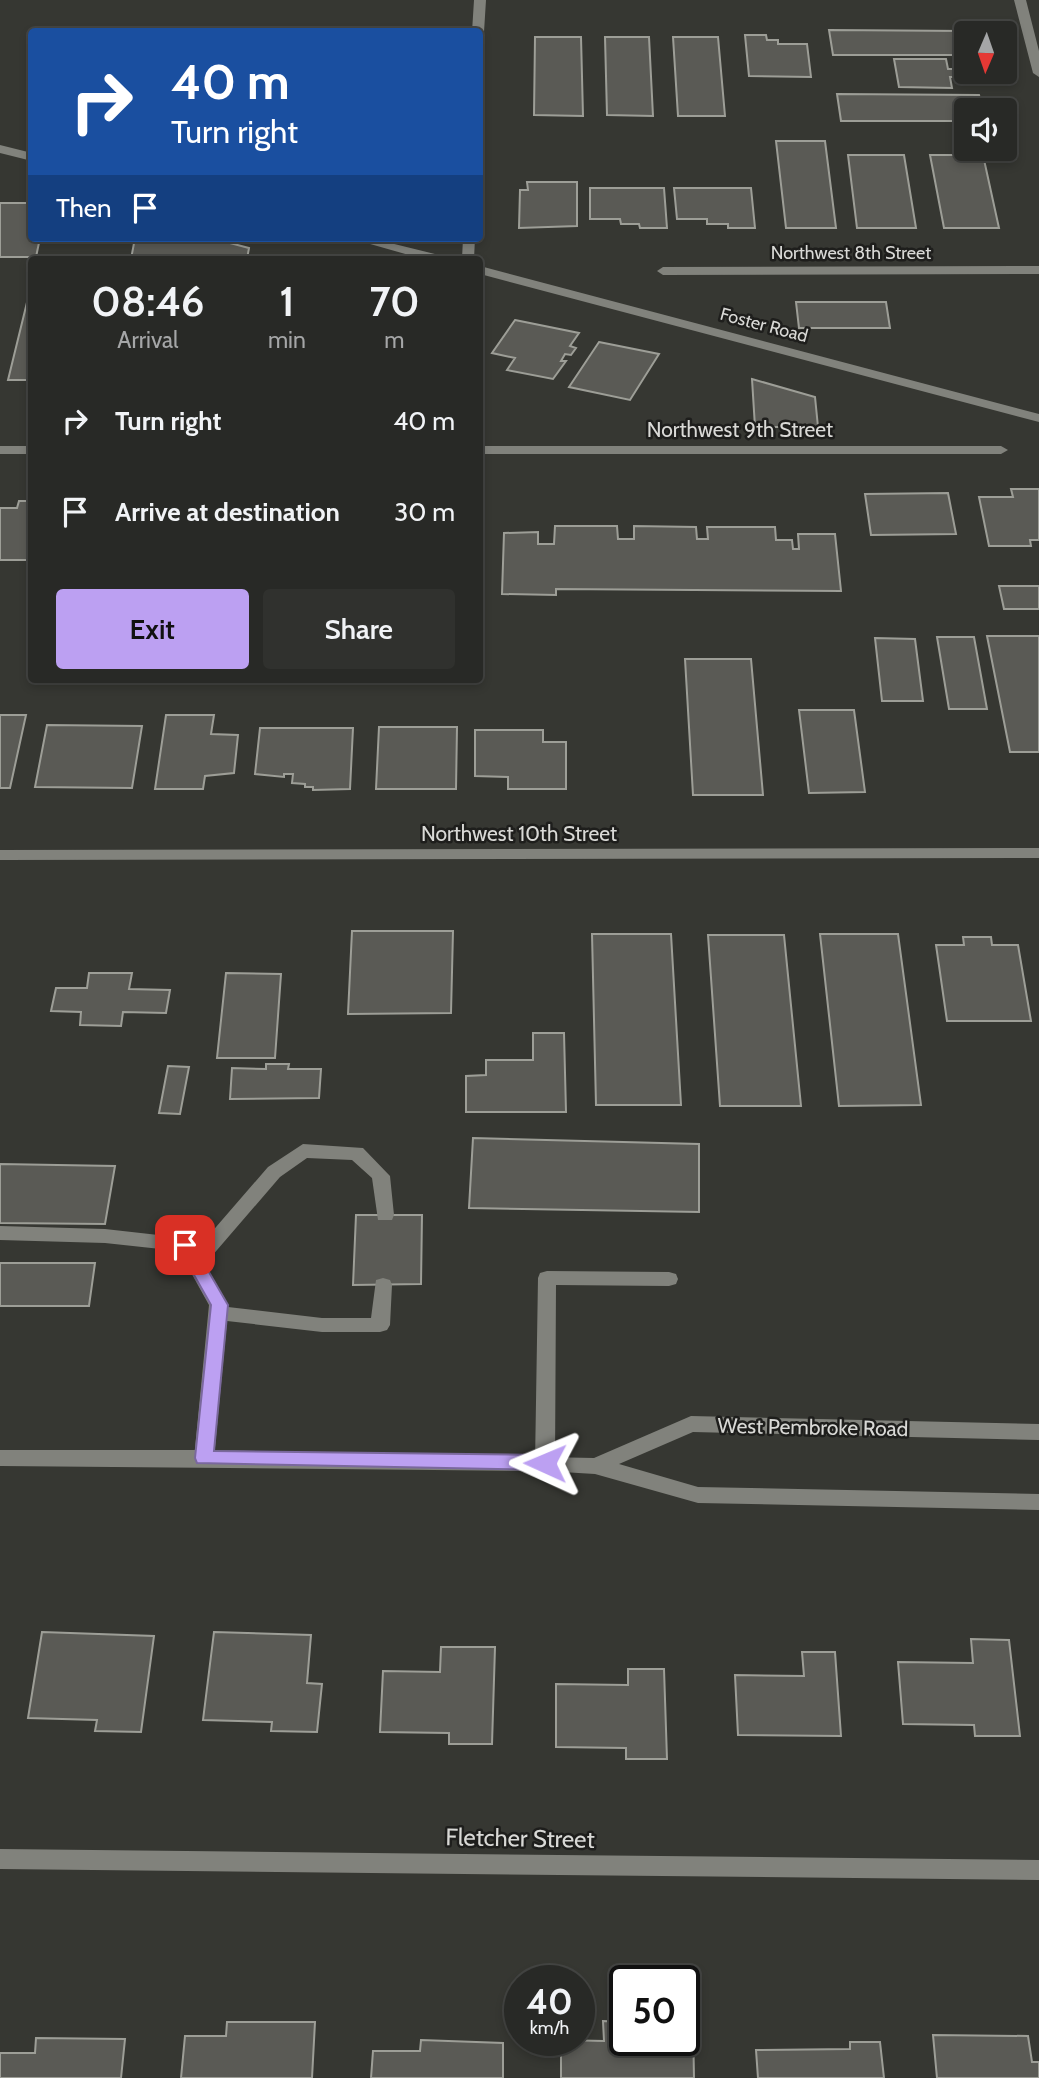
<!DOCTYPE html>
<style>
body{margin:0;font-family:Cabin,sans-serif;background:#30312e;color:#f1f3f6;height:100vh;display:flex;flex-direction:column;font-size:26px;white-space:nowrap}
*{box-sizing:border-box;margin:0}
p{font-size:23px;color:#a5a6a7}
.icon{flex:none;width:38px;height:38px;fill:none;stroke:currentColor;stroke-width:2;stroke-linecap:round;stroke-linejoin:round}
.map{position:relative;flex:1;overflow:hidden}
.side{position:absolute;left:28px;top:256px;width:455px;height:427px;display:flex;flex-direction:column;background:#282926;border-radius:7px;box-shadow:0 4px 10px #0003,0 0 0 2px #444543}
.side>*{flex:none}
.guide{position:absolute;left:28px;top:28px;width:455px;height:214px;border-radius:7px;box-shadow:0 4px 10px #0003,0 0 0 2px #444543;background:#1a4fa0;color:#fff;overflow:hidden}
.needle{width:46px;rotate:182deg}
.controls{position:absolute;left:954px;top:21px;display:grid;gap:14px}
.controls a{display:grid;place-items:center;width:63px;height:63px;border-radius:7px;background:#282926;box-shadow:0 4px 10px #0003,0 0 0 2px #444543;font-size:35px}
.speed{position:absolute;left:504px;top:1965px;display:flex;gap:14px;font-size:35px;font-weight:700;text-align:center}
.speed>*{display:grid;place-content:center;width:91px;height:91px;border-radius:50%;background:#282926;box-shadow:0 4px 10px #0003,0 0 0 2px #444543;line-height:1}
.speed small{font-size:18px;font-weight:400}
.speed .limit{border:4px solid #111;border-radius:10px;background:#fff;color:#111}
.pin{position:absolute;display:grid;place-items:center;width:60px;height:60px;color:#fff;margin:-30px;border-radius:14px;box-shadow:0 4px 10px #0006}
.me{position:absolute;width:77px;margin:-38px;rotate:271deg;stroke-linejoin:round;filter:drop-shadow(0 0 5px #0008)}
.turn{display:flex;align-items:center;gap:24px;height:147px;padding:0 28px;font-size:32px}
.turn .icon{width:91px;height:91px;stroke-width:2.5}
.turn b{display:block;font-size:49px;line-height:60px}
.then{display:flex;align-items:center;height:66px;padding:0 28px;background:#0003;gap:14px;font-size:26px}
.eta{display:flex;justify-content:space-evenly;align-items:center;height:119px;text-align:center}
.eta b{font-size:42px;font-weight:600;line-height:49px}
.action{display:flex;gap:14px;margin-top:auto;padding:14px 28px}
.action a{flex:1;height:80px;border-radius:7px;background:#bca0f2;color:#111;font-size:28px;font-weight:600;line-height:80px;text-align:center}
.action a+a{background:#30312e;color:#f1f3f6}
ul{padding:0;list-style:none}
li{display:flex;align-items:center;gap:21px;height:91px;padding:0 28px}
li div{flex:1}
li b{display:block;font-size:26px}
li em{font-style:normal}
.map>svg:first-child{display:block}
</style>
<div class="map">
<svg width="1039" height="2078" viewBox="0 0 1039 2078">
<rect width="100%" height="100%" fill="#363732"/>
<path fill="#5a5a55" stroke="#9d9e97" stroke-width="2" d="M829,30L966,31V55H833Z
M745,35H766L767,40H778V44H807L811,77L749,76Z
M535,37H581L583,116L534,115Z
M605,37H649L653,116L607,115Z
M673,37H718L725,116H678Z
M894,59H946L948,69H953L954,77H950L952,88L899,87Z
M837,94L979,95L983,110H966V121H841Z
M776,141H825L836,228H786Z
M848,155H904L916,228H857Z
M930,155H983L999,228H944Z
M527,182H577V226L519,228L520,190H528Z
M590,188H664L667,228H640L639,224H621L620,219H590Z
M674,188H751L755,228H728V224H707V219H677Z
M0,203H32V238H40L36,257H0Z
M135,238H211L249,248L247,259H131Z
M31,286L32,380H8Z
M796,302H886L890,328H799Z
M515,320L579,333L570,346L576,348L571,355L565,354L561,361H566L553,379L507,370L515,358L492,353Z
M599,342L659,354L630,400L569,387Z
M752,379L815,397L818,427H755Z
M1011,489H1039V540H1030L1031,546H989L979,497H1013Z
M948,493L956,534L871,535L865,494Z
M19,501H32V560H0V508H17Z
M555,526H617L618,539H634V526L696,527L697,539H708L707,527H775L776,540H792L793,549H799L798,534H835L841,591L556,589V595L502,594L504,533L538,532V544H554Z
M999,586H1039V609H1004Z
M987,636H1039V752H1010Z
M937,637H974L987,709H949Z
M875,638L915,639L923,701H882Z
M685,659H751L763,795H693Z
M799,710H854L865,792L809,793Z
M0,715H26L10,788H0Z
M166,715H214L211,734L238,735L234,773L205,776L203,789H155Z
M47,725L142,726L132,788L35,787Z
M379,727H457L456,789H376Z
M260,728H353L350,789L313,790V787H305V784L292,783L293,774H284V777L255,774Z
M475,730H543V742H566V789H508V777L475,776Z
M352,931H453L451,1013L348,1014Z
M592,934H671L681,1105H596Z
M820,934H898L921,1105L839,1106Z
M708,935H784L801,1106H720Z
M963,937H991L992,945H1018L1031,1021H947L936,945H964Z
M89,973H132L129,989L170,990L166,1013L123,1012L121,1026L80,1025L81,1012L51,1011L56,988H87Z
M226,973L281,974L275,1058H217Z
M533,1033H564L566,1112H466V1076L486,1075V1060H533Z
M266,1064H289L288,1069H321L319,1098L230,1099L232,1068L266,1069Z
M168,1066L189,1067L180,1114L159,1113Z
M473,1138L699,1144V1212L469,1208Z
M0,1164L115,1166L105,1224L0,1223Z
M356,1215H422L421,1284L353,1285Z
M0,1263H95L89,1306H0Z
M42,1632L154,1636L141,1732L95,1731L97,1720L28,1718Z
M214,1632L311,1635L307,1683L322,1684L317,1732L271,1731L272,1722L203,1720Z
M971,1639L1009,1640L1020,1736H975L974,1725L903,1724L898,1662L973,1663Z
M441,1647H495L492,1744H449V1733L380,1732L383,1671L440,1672Z
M802,1652H835L841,1736L738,1735L735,1675L804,1676Z
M628,1669H664L667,1759H626V1748L556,1747V1684L628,1685Z
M603,2021L625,2022V2040H684V2023H693L694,2078H561V2040L604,2041Z
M227,2022H315L312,2078H181L185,2036H226Z
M933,2035L1028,2036L1032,2062H1039V2078H937Z
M36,2038L125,2039L121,2078H0V2053H35Z
M421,2040L503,2043V2078H371L373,2051H420Z
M850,2042H880L884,2078H758L756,2050L850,2049Z"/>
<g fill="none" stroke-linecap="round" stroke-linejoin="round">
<path fill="#81827c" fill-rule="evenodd" d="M303,1144L363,1148L390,1176L394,1215L392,1220H378L372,1178L352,1160L307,1158L280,1177L205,1264L228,1307L322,1318H371L376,1280L383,1278L390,1280L392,1285L390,1325L387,1330L380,1332H322L227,1321L214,1458L211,1464L204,1466L197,1464L194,1458L209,1305L179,1251L105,1243L0,1240V1226L105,1229L185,1238L192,1240L197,1249L268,1167Z
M547,1271L669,1272L676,1274L678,1279L676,1284L669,1286L556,1285L555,1463L552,1469L545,1471L538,1469L535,1463L538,1278L540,1273Z"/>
<path fill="#81827c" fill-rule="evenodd" d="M474,0H486L484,32L480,35V32H472Z
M1014,0H1026L1039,51V77L1033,73Z
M463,238H475L474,259H462Z
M1039,266V274L663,275L657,271L663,267Z
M0,446H32V454H0Z
M480,446H1001L1008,450L1001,454H480Z
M1039,848V858L0,860V850Z
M0,1849L1039,1860V1880L0,1869Z"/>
<path fill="#81827c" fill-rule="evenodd" d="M0,145L32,153V161L0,153Z
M349,238H370L443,256L444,259H423Z
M480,266L1039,414V422L480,274Z
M691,1416L1039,1424V1440L693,1432L619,1464L698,1487L1039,1494V1510L698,1503L595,1474L545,1471L0,1466V1450H204L594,1458Z"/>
</g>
<path fill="#bca0f2" stroke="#7a689d" stroke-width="2" d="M185,1239L191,1241L228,1305L214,1451L545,1455L552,1457L554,1463L552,1468L545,1470L197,1463L195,1458L211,1305L177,1245L179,1241Z"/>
<g text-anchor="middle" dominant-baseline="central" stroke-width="5" stroke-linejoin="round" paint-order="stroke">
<g font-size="18" fill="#d9d9d6" stroke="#1e1e1c">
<text x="851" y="253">Northwest 8th Street</text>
<text transform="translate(764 325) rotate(15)">Foster Road</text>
</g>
<g font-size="21" fill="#d9d9d6" stroke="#1e1e1c">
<text x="740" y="429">Northwest 9th Street</text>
<text x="519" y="833">Northwest 10th Street</text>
<text transform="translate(813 1427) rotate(1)">West Pembroke Road</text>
</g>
<g font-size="24" fill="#d9d9d6" stroke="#1e1e1c">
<text transform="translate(520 1838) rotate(1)">Fletcher Street</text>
</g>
</g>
</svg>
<div class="controls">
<a><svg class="needle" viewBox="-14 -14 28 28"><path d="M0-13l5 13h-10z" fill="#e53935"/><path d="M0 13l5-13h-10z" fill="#a5a6a7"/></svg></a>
<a><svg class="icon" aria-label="sound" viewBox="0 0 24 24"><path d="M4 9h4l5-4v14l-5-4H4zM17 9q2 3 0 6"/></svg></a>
</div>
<div class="speed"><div>40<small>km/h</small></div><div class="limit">50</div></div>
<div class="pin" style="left:185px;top:1245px;background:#d93025"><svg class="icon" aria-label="arrive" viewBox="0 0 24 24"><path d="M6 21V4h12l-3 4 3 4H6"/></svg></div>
<svg class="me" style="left:545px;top:1463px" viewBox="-20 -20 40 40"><path d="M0-17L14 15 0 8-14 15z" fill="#bca0f2" stroke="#fff" stroke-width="4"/></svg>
<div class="guide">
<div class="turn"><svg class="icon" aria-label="right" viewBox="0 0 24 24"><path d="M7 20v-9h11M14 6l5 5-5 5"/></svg><div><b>40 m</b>Turn right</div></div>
<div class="then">Then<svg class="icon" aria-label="arrive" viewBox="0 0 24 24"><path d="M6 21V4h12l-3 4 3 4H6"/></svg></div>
</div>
<section class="side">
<div class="eta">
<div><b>08:46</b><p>Arrival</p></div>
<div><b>1</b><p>min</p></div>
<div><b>70</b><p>m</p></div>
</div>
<ul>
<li><svg class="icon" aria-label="right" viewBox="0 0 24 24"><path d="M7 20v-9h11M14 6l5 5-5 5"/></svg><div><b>Turn right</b></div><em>40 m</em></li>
<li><svg class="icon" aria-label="arrive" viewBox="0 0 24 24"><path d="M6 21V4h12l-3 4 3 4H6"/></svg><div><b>Arrive at destination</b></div><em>30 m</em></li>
</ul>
<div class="action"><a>Exit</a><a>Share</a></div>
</section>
</div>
